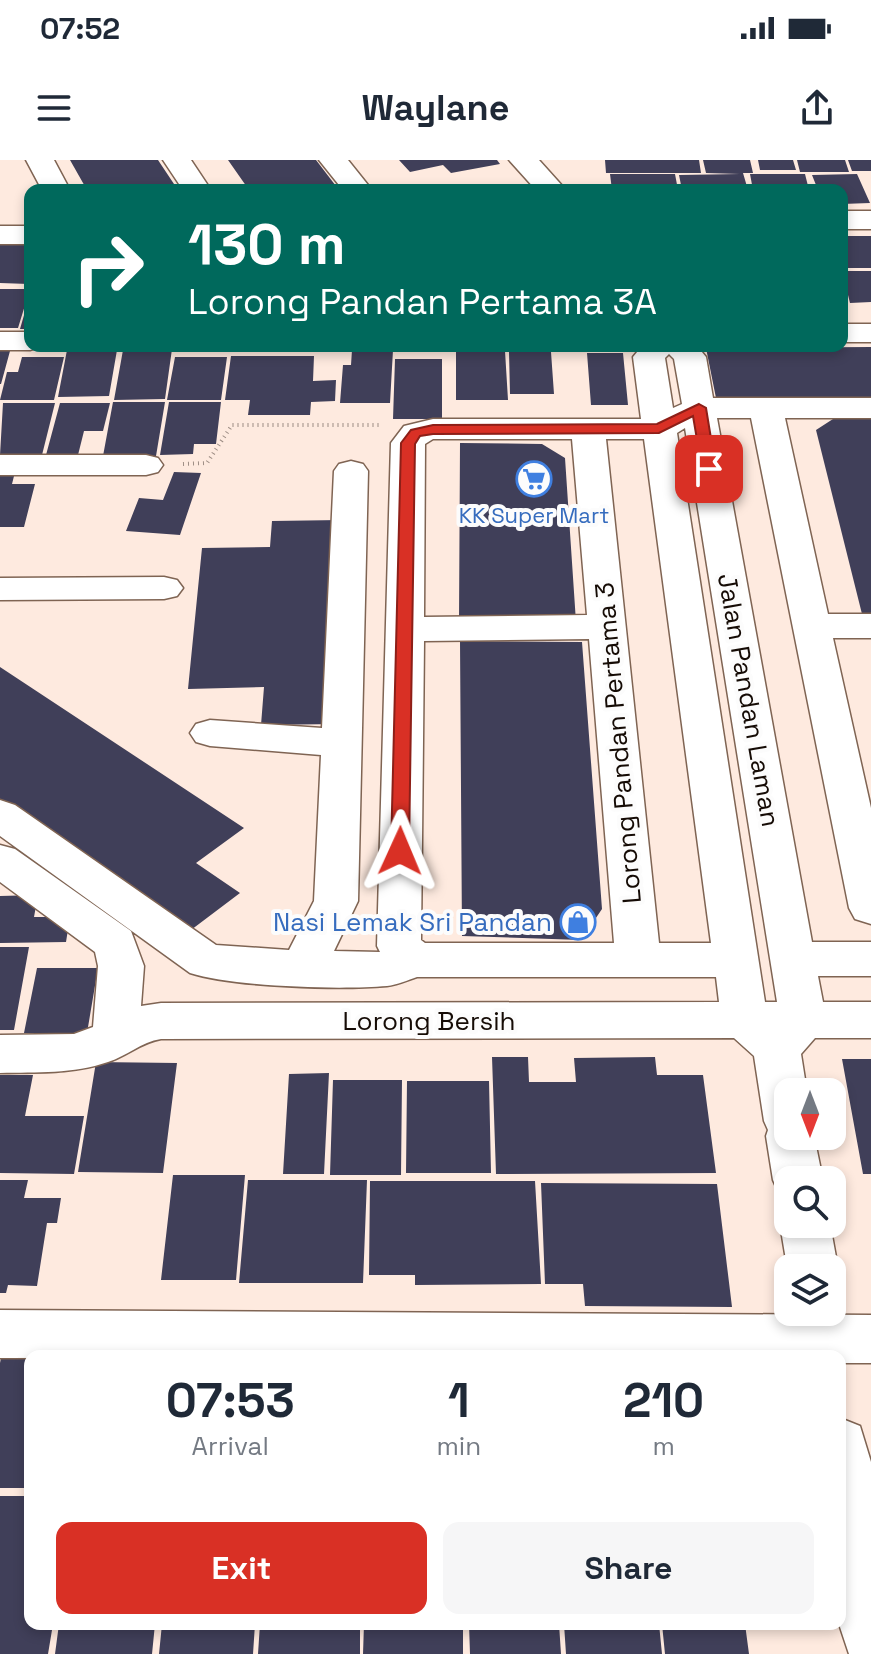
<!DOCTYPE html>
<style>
body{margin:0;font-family:"Space Grotesk",sans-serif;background:#f6f6f7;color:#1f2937;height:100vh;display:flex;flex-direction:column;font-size:30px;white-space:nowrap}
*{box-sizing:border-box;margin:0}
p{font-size:26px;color:#747a83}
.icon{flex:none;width:44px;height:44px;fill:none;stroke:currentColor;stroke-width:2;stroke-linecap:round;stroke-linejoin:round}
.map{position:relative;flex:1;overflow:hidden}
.sheet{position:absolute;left:24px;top:1190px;width:822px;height:280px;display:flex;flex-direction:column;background:#fff;border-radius:16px;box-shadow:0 4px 12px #0003}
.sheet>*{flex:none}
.hud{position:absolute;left:24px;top:24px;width:824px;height:168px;border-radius:16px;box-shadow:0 4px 12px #0003;background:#00695c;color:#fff;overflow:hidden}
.needle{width:52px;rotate:180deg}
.fabs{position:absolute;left:774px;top:918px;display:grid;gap:16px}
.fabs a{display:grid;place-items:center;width:72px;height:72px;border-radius:16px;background:#fff;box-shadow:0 4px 12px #0003;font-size:40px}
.pin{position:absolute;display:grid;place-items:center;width:68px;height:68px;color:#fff;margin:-34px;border-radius:16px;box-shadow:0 4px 12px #0006}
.me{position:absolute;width:88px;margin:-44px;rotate:1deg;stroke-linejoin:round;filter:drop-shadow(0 0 6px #0008)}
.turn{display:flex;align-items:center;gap:28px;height:168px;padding:0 32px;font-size:36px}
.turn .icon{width:104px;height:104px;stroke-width:2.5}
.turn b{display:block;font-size:56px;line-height:68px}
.eta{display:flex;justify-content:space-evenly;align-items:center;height:136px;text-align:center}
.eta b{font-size:48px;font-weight:700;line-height:56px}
.action{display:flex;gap:16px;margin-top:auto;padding:16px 32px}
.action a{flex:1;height:92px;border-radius:16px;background:#d93025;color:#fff;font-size:32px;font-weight:700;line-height:92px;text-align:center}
.action a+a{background:#f6f6f7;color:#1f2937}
.status{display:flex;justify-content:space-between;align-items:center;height:56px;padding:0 40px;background:#fff;direction:ltr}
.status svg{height:22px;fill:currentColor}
header{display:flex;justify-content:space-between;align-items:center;height:104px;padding:0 32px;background:#fff;font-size:36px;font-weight:700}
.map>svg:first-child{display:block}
</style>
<div class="status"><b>07:52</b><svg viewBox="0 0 49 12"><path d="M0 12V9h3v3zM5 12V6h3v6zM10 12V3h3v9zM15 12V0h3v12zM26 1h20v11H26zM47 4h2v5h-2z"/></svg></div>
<header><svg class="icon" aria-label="menu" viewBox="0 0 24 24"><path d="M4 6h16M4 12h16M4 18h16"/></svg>Waylane<svg class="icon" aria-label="share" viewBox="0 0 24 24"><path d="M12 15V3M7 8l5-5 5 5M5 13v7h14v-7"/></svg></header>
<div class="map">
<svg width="871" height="1494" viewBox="0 0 871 1494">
<rect width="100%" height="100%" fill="#feeadf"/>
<path fill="#403f59" d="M70,0H158L178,30H87Z
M228,0H316L339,30H249Z
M399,0H497L500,4L451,13L443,5L410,12Z
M605,0H699L701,13H606Z
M703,0H750L753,13H743L748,30H682L679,15L740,14L706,13Z
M758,0H793L796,10H760Z
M797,0H845L849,12H800Z
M848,0H871V11H852Z
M610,14H675L678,30H612Z
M750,14H805L809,30H753Z
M857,14L870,43L842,44V30H818L812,15Z
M842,76H871V108H842Z
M0,83H30L29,124L0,123Z
M842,111H871V142L850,143Z
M0,129H30L18,168H0Z
M29,138L30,169H20Z
M871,187V238H716L706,188Z
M172,189L165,239L114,240L123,190Z
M67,190H117L109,236L58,237Z
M352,190H393L390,243H340L343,205H351Z
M0,191H10L1,224H0Z
M456,191H505L508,240H456Z
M509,192H551L554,234H510Z
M587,193H623L628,245H591Z
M231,196H314L313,221L336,220L335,241L311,242L310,255H248L250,240H225Z
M22,197H64L54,240H0L7,212H18Z
M175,197H227L221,240H167Z
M395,199H442V259H393Z
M113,242H165L156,296H103Z
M169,242H221L216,284H194L193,294L160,295Z
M3,243H55L42,295H0Z
M60,243H110L103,271H84L78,295H46Z
M871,258V462H864L816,270L833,259Z
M460,283L542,284L565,298L576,462H459Z
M0,312H15L12,324H35L24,367H0Z
M174,312L201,313L180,375L126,371L139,338L163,340Z
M341,360L338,564L261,565L264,527L188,529L202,388L270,387L272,361Z
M460,481L582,482L602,749L581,780L462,776Z
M0,507L244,668L196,703L240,733L183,776L0,647Z
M38,735L34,757H70L66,782L0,783V736Z
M0,787H29L14,870H0Z
M37,808H98L87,873H24Z
M492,897H528L529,922H576L574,898L655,897L657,915H703L716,1013L496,1014Z
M842,899H871V1014H863Z
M96,902L177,903L163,1013L78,1012Z
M329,913L324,1014H283L289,914Z
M0,915H33L25,956H84L74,1014L0,1013Z
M333,920H402L401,1015H330Z
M407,921H489L491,1013H406Z
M173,1015H245L236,1120H161Z
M0,1020H28L24,1038H61L57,1063H47L37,1126L8,1125L6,1133H0Z
M248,1020H367L363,1123H239Z
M370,1021H535L541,1124L415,1125V1115H369Z
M541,1023L717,1024L732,1147L585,1146L583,1124H545Z
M4,1182L30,1196V1328H0V1203Z
M0,1336H30V1464H53L48,1494H0Z
M59,1464H155L152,1494H55Z
M162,1464H255L253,1494H159Z
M260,1464H360V1494H258Z
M364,1464H463V1494H363Z
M469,1464H559L561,1494H470Z
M564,1464H659L662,1494H566Z
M662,1464H745L749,1494H665Z"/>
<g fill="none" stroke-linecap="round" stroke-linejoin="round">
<defs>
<path id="minor" d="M26,0H54L70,30H42Z
M163,0H191L211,30H183Z
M319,0H348L372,30H343Z
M509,0H539L566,30H536Z
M842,51H871V69H842Z
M0,66H30V84H0Z
M842,164H871V182H842Z
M0,172H30V186H42L30,190H0Z
M642,186H697L706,197L713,238H871V258H785L828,454H871V478H833L871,648V764L855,759L849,748L751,258H717L812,782H871V816H818L823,842H871V878H815L801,894L807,932H788V976H814L823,1020H788V1037L780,1035L773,1020L766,976L768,970L764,961L754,896L734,878L161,879C141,882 127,896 108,902C73,914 37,912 0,913V875L74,874L93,867L98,806L95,792L0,722V685L15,689L131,771L144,806L141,846L161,843L719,842L716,817H417C408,820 397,825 387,826C340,830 234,827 190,813L0,676V640L15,645L216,785L289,790L314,741L321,595L210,586L196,582L190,573L196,564L210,560L322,568L334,311L339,304L351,301L363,304L368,311L358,741L334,791L380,792L377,786L391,283L404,266L433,259H641L633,197ZM669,194L674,199L682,244L673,248L665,198ZM685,268L777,842H765L677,273ZM433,279H572L587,455L424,457L425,284ZM606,279H644L711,783H659ZM589,479L614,783H425L421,780L424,481Z
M0,295H146L158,298L163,305L158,312L146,315H0Z
M164,417L177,420L183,428L177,436L164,439L0,440V418Z
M787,1049L788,1064H830L838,1108L832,1120V1108H788V1112L780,1064Z
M0,1150L871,1155V1203H840V1196L0,1198Z
M840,1258L860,1266L871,1302V1494H849L839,1464Z"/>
</defs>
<use href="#minor" stroke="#7f6453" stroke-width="3"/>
<path stroke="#9e8e85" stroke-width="4" stroke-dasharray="1 4" stroke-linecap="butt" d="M183,304L207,303L232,265H380"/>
<use href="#minor" fill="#fff" fill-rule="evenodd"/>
</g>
<path fill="#d93025" stroke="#8d1f18" stroke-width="2" d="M699,244L706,248L716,309L709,314L702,309L693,256L659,273L433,274L420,276L415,284L409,691L406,695H394L391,691L401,283L411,270L433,265L657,264Z"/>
<defs>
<symbol id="supermarket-ring" viewBox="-11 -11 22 22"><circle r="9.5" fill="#fcfcfc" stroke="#3f7fe0" stroke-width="1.5"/><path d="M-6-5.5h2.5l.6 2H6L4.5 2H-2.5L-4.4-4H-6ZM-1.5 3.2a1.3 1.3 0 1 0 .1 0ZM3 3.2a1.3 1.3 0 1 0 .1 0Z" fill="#3f7fe0"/></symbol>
<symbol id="shop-ring" viewBox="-11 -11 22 22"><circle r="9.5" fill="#fcfcfc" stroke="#3f7fe0" stroke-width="1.5"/><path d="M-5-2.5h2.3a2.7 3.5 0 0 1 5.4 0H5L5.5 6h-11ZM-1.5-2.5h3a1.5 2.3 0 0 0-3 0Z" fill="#3f7fe0"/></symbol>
</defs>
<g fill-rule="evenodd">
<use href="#supermarket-ring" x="514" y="299" width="40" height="40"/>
<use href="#shop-ring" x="558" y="742" width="40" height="40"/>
</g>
<g text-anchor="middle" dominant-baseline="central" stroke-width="8" stroke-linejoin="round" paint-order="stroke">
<g font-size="22" fill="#366cbe" stroke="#fcfcfc">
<text x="534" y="355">KK Super Mart</text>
</g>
<g font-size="26" fill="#150b05" stroke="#fcfcfc">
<text transform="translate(749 540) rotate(80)">Jalan Pandan Laman</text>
<text transform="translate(618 583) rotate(-95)">Lorong Pandan Pertama 3</text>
<text x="429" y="861">Lorong Bersih</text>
</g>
<g font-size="26" fill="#366cbe" stroke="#fcfcfc" text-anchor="end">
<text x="552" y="762">Nasi Lemak Sri Pandan</text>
</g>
</g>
</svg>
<div class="fabs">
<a><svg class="needle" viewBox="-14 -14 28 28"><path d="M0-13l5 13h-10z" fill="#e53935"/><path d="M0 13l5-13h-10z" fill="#747a83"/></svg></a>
<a><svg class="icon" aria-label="search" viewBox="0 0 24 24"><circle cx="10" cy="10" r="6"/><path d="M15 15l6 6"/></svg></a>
<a><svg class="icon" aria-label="layers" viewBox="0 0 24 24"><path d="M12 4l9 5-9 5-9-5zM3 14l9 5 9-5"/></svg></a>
</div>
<div class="pin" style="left:709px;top:309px;background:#d93025"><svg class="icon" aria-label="arrive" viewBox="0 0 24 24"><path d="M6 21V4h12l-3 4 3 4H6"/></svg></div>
<svg class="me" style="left:400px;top:691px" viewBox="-20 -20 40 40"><path d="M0-17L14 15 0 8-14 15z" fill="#d93025" stroke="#fff" stroke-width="4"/></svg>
<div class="hud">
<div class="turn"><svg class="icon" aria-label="right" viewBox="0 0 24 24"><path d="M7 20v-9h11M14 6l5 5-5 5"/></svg><div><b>130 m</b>Lorong Pandan Pertama 3A</div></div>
</div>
<section class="sheet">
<div class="eta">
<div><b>07:53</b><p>Arrival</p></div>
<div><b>1</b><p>min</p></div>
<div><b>210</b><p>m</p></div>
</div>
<div class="action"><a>Exit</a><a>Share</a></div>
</section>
</div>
